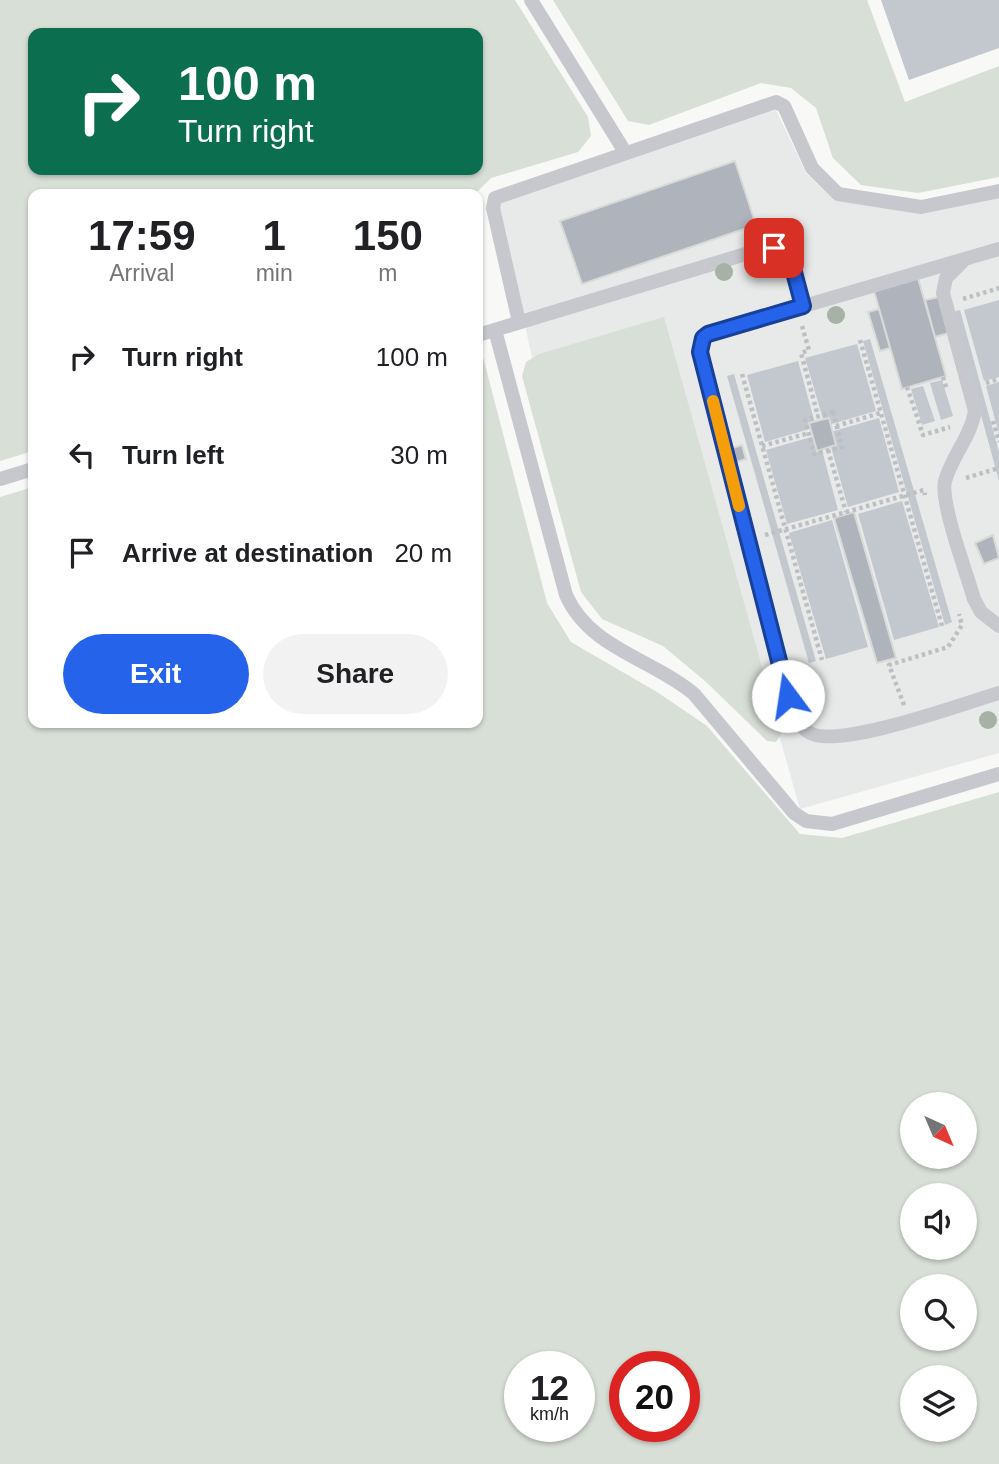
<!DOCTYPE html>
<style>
body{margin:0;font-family:Arial,sans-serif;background:#f2f2f2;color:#202124;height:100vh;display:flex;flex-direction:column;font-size:26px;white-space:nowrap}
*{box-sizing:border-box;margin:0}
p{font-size:23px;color:#757577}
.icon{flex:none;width:38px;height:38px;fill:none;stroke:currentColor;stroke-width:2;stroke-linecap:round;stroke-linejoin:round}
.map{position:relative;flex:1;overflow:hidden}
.drawer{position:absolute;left:28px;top:189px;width:455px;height:539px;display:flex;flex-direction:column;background:#fff;border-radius:14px;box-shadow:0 2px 5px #0004}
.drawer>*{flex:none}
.top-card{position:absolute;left:28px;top:28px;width:455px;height:147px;border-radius:14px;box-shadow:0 2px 5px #0004;background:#0b6e4f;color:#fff;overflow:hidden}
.needle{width:46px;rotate:136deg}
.buttons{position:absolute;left:900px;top:1092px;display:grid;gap:14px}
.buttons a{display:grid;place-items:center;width:77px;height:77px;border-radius:50%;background:#fff;box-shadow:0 2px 5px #0004;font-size:35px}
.speed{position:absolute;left:504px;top:1351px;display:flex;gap:14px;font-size:35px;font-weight:700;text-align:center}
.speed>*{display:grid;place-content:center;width:91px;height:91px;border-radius:50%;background:#fff;box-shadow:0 2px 5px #0004;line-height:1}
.speed small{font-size:18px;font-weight:400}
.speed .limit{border:10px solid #d22;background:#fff;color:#111}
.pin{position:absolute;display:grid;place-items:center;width:60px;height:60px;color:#fff;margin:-30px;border-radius:14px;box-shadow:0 4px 10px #0006}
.me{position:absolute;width:77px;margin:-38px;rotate:346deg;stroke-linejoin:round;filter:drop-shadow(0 0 5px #0008)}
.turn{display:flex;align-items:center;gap:24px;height:147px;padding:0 35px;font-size:32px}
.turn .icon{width:91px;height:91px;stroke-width:2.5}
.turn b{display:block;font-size:49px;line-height:60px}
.eta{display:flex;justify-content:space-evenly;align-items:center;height:119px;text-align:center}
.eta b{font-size:42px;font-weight:700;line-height:49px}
.button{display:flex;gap:14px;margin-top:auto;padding:14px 35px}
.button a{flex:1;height:80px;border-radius:42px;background:#2563eb;color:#fff;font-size:28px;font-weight:700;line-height:80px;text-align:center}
.button a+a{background:#f2f2f2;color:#202124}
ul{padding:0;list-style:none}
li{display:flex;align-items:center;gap:21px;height:98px;padding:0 35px}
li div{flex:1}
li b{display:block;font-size:26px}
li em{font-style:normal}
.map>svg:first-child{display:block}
</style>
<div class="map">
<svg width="999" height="1464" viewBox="0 0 999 1464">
<rect width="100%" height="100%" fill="#f8f8f6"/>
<path fill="#e8e9e9" d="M776,110L806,173L834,200L921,213L999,196V753L800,809L662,323L533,362L498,204Z"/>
<path fill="#d8dfd7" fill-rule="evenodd" d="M0,0H515L588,117L591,136L578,152L491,178L475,194H33V451L0,461ZM33,33H478V170H33Z
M553,0H867L905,102L999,66V177L918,193L861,185L833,158L816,108L791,88L761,83L649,125L628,121Z
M664,317L781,735L776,742L767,741L705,681L663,646L602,619L581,592L522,376L526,362L539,354Z
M482,353L547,603L571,642L657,692L707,726L800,834L842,838L999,792V1464H0V497L33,487V723H478V354ZM964,1104V1157H912V1104ZM964,1195V1248H912V1195ZM964,1286V1339H912V1286ZM520,1367H579V1426H520ZM625,1367H684V1426H625ZM912,1377H964V1430H912Z"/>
<path fill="#c3c8cf" d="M881,0H999V48L909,80Z
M999,300V377L984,381L964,310Z
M960,310L999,452V481L953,312Z
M870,339L952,622L945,625L863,341Z
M857,344L876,411L825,426L805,358Z
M798,361L816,427L765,442L747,375Z
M734,374L816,661L809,663L727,376Z
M942,380L953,416L941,420L930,383Z
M999,382V434L986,386Z
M923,386L935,421L922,425L911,389Z
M879,418L899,492L848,507L827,433Z
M818,435L838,510L787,524L766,450Z
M902,501L939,627L894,640L858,514Z
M832,520L868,647L826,659L789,533Z"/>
<path fill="#afb3bc" stroke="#d9dad8" stroke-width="2" d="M735,161L756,225L582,284L560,221Z
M918,278L946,376L902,389L874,291Z
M939,297L949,333L935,337L925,300Z
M879,309L890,348L880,351L868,312Z
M829,418L836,445L817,451L809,423Z
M742,445L746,459L734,463L729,449Z
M854,512L896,658L877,663L834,518Z
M993,535L999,558L984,564L975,543Z"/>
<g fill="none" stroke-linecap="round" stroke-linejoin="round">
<path stroke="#bebfc2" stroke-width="4.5" stroke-dasharray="3.5 3.5" stroke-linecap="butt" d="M963,299L999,288
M802,326L809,350L801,353L818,416
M860,340L942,626
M742,374L822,660
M943,377L947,390
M986,383L999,379
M907,387L923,435L950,427
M833,412L842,447L814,454L805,420Z
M993,421L999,442
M836,426L880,413
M762,446L809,433
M828,450L846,512
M966,478L999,468
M765,535L924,490L925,495
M904,705L889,665L948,647L962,625L959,614"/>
<path stroke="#c6c8cd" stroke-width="14" d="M531,0L625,152
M999,249L708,334L703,338L700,352L788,697C792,710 796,725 810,733C839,749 962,704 999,693
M962,262L946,278L943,293L975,411C971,436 952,456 945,481C940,503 967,574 974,599L981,612L999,626
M519,322L493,208L495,198L776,102L784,106L812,168L838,194L921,207L999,191
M495,330L566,595C590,649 651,658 694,694L794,813L806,821L832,824L999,774
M478,335L762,249L774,248L787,254L803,306
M0,479L33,469"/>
</g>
<g fill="#a6b2a6">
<circle cx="724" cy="272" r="9"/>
<circle cx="836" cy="315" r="9"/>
<circle cx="988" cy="720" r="9"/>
</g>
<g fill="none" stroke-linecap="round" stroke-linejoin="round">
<defs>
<path id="route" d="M774,248L787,254L791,261L803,306L708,334L703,338L700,352L788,696"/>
</defs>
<use href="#route" stroke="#184099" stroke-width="18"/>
<use href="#route" stroke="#2563eb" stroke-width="12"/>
<path stroke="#f59e0b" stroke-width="12" d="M713,401L739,506"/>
</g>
</svg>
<div class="buttons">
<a><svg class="needle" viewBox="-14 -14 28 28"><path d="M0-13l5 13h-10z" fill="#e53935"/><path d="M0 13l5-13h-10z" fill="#757577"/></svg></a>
<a><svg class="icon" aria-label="sound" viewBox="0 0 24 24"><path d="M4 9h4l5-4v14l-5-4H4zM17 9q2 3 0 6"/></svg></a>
<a><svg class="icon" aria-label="search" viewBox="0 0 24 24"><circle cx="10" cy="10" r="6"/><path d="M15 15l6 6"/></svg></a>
<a><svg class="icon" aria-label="layers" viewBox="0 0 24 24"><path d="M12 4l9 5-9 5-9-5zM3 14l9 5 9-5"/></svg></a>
</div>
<div class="speed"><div>12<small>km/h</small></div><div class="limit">20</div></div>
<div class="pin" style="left:774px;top:248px;background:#d93025"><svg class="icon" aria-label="arrive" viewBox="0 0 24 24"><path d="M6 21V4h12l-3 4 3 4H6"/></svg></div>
<svg class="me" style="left:788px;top:696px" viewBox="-20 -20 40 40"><circle r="19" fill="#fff"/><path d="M0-13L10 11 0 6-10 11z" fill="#2563eb"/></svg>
<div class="top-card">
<div class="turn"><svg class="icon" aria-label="right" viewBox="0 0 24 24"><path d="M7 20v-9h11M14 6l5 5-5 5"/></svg><div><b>100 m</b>Turn right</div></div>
</div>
<section class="drawer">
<div class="eta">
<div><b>17:59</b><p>Arrival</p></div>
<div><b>1</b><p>min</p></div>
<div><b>150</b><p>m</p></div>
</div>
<ul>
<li><svg class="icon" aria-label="right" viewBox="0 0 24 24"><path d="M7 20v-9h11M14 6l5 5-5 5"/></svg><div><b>Turn right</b></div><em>100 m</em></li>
<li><svg class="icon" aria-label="left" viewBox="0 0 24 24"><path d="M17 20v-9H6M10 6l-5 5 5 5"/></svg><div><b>Turn left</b></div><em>30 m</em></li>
<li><svg class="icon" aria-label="arrive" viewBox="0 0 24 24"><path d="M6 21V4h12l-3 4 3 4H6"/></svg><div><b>Arrive at destination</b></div><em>20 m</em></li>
</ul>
<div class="button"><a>Exit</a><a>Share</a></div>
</section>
</div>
